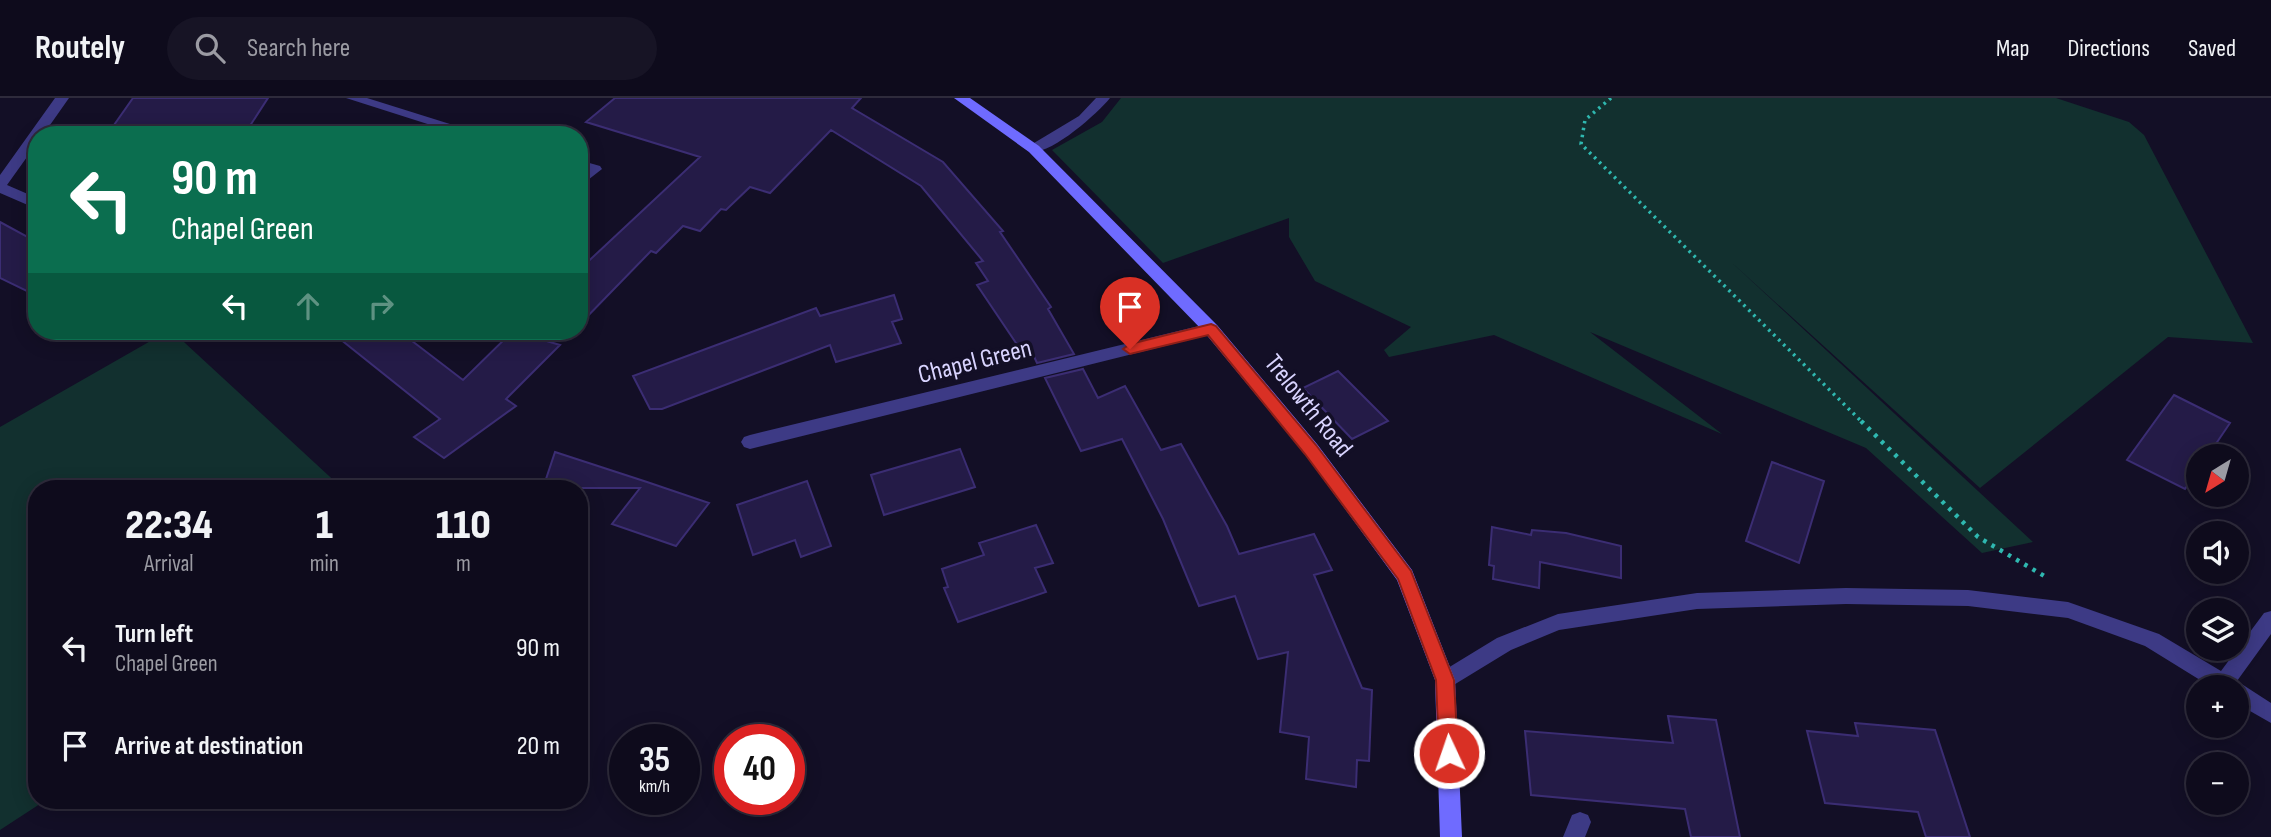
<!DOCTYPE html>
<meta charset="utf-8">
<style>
body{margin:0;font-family:"Sofia Sans Condensed",sans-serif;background:#171425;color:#f1f3f6;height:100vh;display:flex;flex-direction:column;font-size:26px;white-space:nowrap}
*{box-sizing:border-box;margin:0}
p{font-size:23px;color:#9b9ba3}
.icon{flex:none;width:38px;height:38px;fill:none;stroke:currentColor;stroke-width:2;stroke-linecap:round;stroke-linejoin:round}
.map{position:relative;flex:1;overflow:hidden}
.sheet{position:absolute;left:28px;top:382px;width:560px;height:329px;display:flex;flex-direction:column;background:#0e0b1c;border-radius:28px;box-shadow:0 4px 18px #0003,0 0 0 2px #2e2b3b}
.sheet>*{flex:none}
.guide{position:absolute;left:28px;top:28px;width:560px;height:214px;border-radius:28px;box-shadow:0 4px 18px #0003,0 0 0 2px #2e2b3b;background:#0b6e4f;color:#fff;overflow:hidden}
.needle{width:46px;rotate:217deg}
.tools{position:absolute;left:2186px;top:346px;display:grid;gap:14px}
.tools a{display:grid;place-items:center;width:63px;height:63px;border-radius:50%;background:#0e0b1c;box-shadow:0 4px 18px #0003,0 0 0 2px #2e2b3b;font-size:35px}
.speed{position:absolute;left:609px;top:626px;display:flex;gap:14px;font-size:35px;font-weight:700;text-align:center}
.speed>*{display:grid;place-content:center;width:91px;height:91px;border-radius:50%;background:#0e0b1c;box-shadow:0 4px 18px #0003,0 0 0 2px #2e2b3b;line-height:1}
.speed small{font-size:18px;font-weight:400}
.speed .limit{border:10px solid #d22;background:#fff;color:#111}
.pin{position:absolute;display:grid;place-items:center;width:60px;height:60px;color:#fff;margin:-72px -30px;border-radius:50% 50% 50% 0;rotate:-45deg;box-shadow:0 0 7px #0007}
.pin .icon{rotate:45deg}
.me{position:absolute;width:77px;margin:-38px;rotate:357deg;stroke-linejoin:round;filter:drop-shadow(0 0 5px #0008)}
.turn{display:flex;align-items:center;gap:24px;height:147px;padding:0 28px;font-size:32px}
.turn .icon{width:91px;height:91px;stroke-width:2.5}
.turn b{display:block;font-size:49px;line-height:60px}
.lanes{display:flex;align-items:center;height:66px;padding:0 28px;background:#0003;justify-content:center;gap:35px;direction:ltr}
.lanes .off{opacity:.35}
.eta{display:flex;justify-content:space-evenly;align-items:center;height:119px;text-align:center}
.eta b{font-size:42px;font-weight:800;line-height:49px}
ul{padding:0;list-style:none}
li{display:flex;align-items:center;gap:21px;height:98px;padding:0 28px}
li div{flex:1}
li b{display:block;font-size:26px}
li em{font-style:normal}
header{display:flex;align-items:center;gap:42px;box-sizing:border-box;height:98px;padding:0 35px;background:#0e0b1c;border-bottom:2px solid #2e2b3b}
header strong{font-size:33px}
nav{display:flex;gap:38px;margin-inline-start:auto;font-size:24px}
.search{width:490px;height:63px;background:#171425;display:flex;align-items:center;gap:18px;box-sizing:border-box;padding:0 24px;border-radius:38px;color:#9b9ba3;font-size:26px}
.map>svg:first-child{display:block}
</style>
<header>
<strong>Routely</strong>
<div class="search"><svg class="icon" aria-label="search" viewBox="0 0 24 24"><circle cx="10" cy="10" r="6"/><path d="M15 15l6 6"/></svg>Search here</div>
<nav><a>Map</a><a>Directions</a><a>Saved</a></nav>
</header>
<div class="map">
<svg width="2271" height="739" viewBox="0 0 2271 739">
<rect width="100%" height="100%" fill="#130f26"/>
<path fill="#12302f" d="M1121,0H2056L2129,24L2144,37L2253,245L2168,239L1980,390L1730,163L2033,444L1982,455L1866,350L1590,234L1722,336L1494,237L1389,259L1384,252L1411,229L1315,183L1289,139V120L1163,165L1052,52L1102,24Z
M168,233H172L342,390H37V702H46L0,732V329Z"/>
<path fill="#241b47" stroke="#3b2d73" stroke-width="2" d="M133,0H268L244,37H107Z
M615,0H861L852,10L943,64L1003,133L1000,134L1051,209L1048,211L1074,256L1037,265L1032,254L1024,257L977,187L988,183L976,165L983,163L921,88L831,32L770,95L750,89L726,112L721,111L700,133L683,128L656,155L651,153L579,227V172L700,59L586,24Z
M0,124L37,144V198L0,180Z
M894,197L902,221L892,224L901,245L836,264L830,247L662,311H650L633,278L816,210L820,218Z
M330,233H399L463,282L513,233L560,247L506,301L516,308L444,360L414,339L440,321Z
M1083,271L1098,300L1125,288L1161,352L1181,346L1227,428L1239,456L1314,436L1332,472L1314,477L1362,590L1372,592L1369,663L1357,662L1356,689L1306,681L1309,639L1280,634L1288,554L1258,561L1235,498L1199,508L1163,421L1122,341L1081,353L1045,280Z
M1338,273L1388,323L1352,341L1303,290Z
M2174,297L2230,325L2207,359H2198V372L2185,391L2127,362Z
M960,351L975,389L884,417L871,377Z
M555,354L647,384L709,405L676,448L612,426L640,390H543Z
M1772,364L1824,383L1799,465L1746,443Z
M807,383L831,448L801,459L795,442L753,457L737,407Z
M1036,427L1053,465L1035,470L1046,494L958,524L944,490L948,489L942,471L984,457L979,445Z
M1492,429L1531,437L1532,432L1566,435L1621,448V480L1540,464L1539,490L1493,481L1494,468L1489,467Z
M1668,618L1716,622L1740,739H1691L1685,711L1531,697L1525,633L1673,645Z
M1855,625L1935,632L1970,739H1926L1918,714L1825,705L1807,633L1858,638Z"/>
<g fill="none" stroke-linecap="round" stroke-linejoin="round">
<path stroke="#2fb8b0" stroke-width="3.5" stroke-dasharray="2.5 4.5" stroke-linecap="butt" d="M1611,0L1585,22L1581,46L1863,325"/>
<path stroke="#2fb8b0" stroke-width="4.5" stroke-dasharray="3.5 6" stroke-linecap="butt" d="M1861,323L1978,439L2046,479"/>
<path fill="#3d3a85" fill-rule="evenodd" d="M1096,0H1110C1097,16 1050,58 1029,54V48L1079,18Z
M1846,490L1968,492L2068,504L2159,536L2221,573L2264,515L2271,513V536L2237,583L2271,605V625L2236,605V590H2213L2145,548L2068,520L1968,508L1846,506L1697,511L1559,532L1511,552L1452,588L1445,591L1438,588L1435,582L1438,576L1497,540L1558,516L1697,495Z
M1580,714L1588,717L1591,724L1585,739H1563L1572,717Z"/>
<path fill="#3d3a85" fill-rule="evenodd" d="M55,0H69L43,37H37V45L7,87L37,100V111L0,95V77Z
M346,0H367L485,37H462Z
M579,62L600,68L602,71L579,89V77L585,72L579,71Z
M1211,225L1219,231L1217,235L750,351L744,349L741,344L744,339L750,337Z"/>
<path fill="#6f6bff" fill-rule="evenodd" d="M954,0H970L1039,48L1217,227L1317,346L1412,472L1455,582L1462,739H1440L1435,582L1397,482L1305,356L1205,235L1029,54Z"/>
</g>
<path fill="#d93025" stroke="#8d1f18" stroke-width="2" d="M1211,226L1216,228L1316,347L1411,473L1454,582L1458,655L1455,662L1449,664L1442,662L1439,655L1436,582L1398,481L1305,356L1208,237L1130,256L1123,251L1130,246Z"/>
<g text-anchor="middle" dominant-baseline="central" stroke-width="7" stroke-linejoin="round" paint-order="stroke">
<g font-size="26" fill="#d9d4ff" stroke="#130f26">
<text transform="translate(975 264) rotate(-14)">Chapel Green</text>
<text transform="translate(1308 308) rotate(51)">Trelowth Road</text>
</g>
</g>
</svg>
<div class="tools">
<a><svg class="needle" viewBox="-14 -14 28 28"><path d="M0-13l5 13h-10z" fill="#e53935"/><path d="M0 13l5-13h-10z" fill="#9b9ba3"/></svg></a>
<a><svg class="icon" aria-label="sound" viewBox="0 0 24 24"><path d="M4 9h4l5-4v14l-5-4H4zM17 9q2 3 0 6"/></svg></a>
<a><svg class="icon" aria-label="layers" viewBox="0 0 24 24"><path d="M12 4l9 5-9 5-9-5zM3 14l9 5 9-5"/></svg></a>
<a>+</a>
<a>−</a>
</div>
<div class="speed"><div>35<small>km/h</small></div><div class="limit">40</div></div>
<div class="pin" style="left:1130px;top:251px;background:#d93025"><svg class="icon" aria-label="arrive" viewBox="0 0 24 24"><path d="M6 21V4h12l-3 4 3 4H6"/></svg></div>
<svg class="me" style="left:1449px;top:655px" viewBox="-20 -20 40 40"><circle r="17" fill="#d93025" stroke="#fff" stroke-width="3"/><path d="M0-11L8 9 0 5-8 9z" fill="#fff"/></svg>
<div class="guide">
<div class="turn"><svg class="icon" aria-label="left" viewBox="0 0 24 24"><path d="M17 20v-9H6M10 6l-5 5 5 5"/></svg><div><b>90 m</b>Chapel Green</div></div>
<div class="lanes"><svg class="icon" aria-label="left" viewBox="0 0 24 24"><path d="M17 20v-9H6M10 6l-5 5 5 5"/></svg><svg class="icon off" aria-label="ahead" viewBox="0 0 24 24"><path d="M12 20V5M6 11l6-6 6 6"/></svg><svg class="icon off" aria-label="right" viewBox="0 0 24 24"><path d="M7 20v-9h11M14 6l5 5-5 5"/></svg></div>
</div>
<section class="sheet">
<div class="eta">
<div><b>22:34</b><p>Arrival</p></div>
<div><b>1</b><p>min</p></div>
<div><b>110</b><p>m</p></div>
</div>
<ul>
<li><svg class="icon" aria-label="left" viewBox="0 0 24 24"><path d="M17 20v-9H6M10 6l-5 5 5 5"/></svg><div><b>Turn left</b><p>Chapel Green</p></div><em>90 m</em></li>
<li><svg class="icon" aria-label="arrive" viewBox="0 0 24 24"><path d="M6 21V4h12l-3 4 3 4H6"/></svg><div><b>Arrive at destination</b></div><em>20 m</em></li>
</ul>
</section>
</div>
